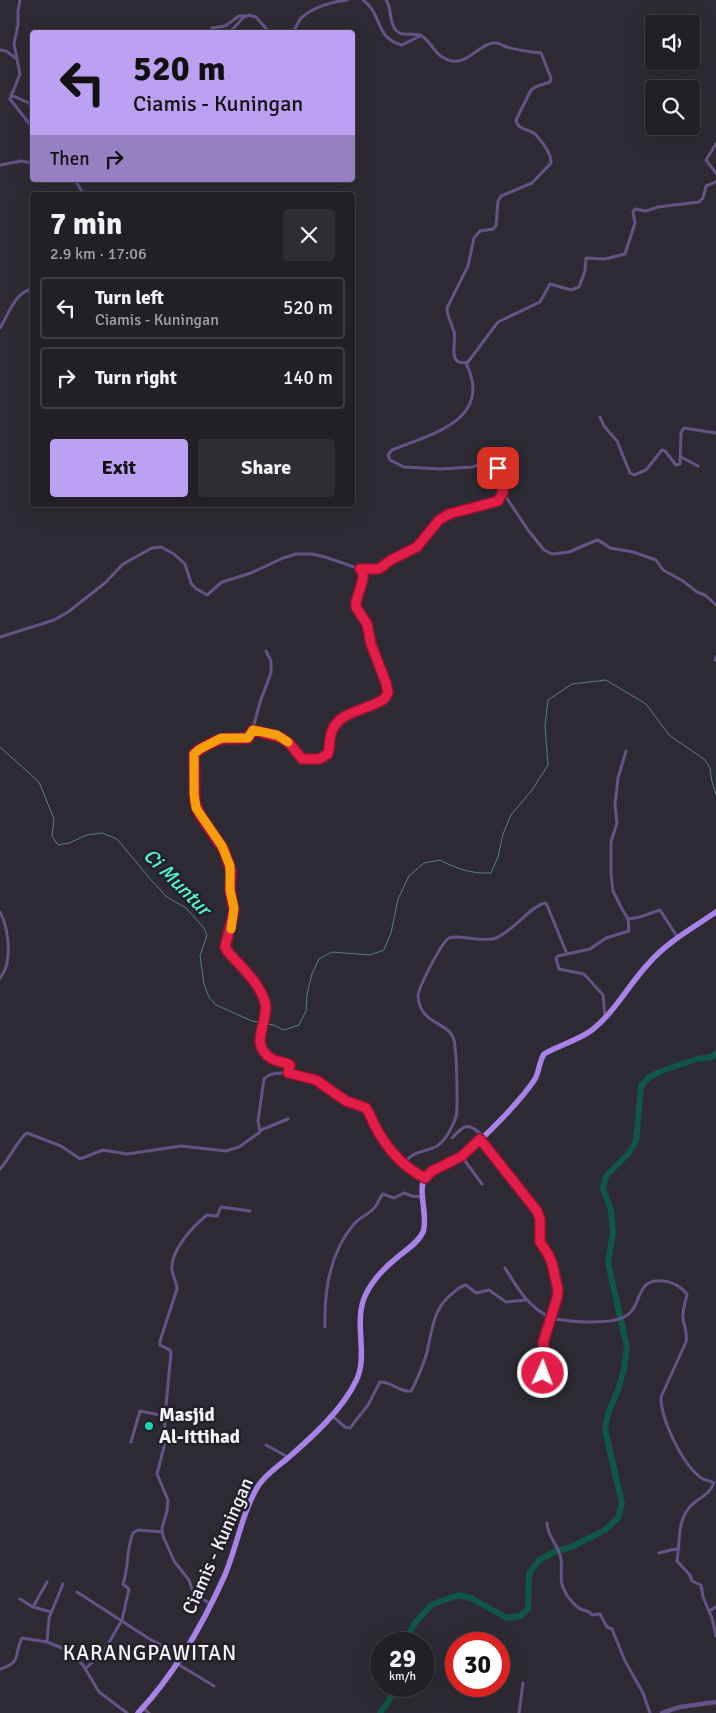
<!DOCTYPE html>
<meta charset="utf-8">
<style>
body{margin:0;font-family:Signika,sans-serif;background:#2e2d32;color:#f1f3f6;height:100vh;display:flex;flex-direction:column;font-size:19px;white-space:nowrap}
*{box-sizing:border-box;margin:0}
p{font-size:16px;color:#a2a3a7}
.icon{flex:none;width:28px;height:28px;fill:none;stroke:currentColor;stroke-width:2;stroke-linecap:round;stroke-linejoin:round}
.map{position:relative;flex:1;overflow:hidden}
.sheet{position:absolute;left:30px;top:192px;width:325px;height:315px;display:flex;flex-direction:column;background:#222026;border-radius:5px;box-shadow:0 5px 20px #0002,0 0 0 1px #3f3e43}
.sheet>*{flex:none}
.guide{position:absolute;left:30px;top:30px;width:325px;height:152px;border-radius:5px;box-shadow:0 5px 20px #0002,0 0 0 1px #3f3e43;background:#bca0f2;color:#111;overflow:hidden}
.tools{position:absolute;left:645px;top:15px;display:grid;gap:10px}
.tools a{display:grid;place-items:center;width:55px;height:55px;border-radius:5px;background:#222026;box-shadow:0 5px 20px #0002,0 0 0 1px #3f3e43;font-size:25px}
.speed{position:absolute;left:370px;top:1632px;display:flex;gap:10px;font-size:25px;font-weight:700;text-align:center}
.speed>*{display:grid;place-content:center;width:65px;height:65px;border-radius:50%;background:#222026;box-shadow:0 5px 20px #0002,0 0 0 1px #3f3e43;line-height:1}
.speed small{font-size:12px;font-weight:400}
.speed .limit{border:8px solid #d22;background:#fff;color:#111}
.pin{position:absolute;display:grid;place-items:center;width:42px;height:42px;color:#fff;margin:-21px;border-radius:10px;box-shadow:0 2px 8px #0006}
.me{position:absolute;width:55px;margin:-28px;rotate:2deg;stroke-linejoin:round;filter:drop-shadow(0 0 4px #0008)}
.turn{display:flex;align-items:center;gap:18px;height:105px;padding:0 20px;font-size:22px}
.turn .icon{width:65px;height:65px;stroke-width:2.5}
.turn b{display:block;font-size:35px;line-height:42px}
.then{display:flex;align-items:center;height:48px;padding:0 20px;background:#0003;gap:10px;font-size:19px}
.round{display:grid;place-items:center;flex:none;width:52px;height:52px;border-radius:5px;background:#2e2d32}
.summary{display:flex;align-items:center;justify-content:space-between;height:85px;padding:0 20px}
h1{font-size:30px;font-weight:700;line-height:38px}
.cta{display:flex;gap:10px;margin-top:auto;padding:10px 20px}
.cta a{flex:1;height:58px;border-radius:5px;background:#bca0f2;color:#111;font-size:20px;font-weight:700;line-height:58px;text-align:center}
.cta a+a{background:#2e2d32;color:#f1f3f6}
ul{padding:0;list-style:none}
li{display:flex;align-items:center;gap:15px;height:62px;margin:0 10px 8px;padding:0 10px;border:2px solid #3f3e43;border-radius:5px}
li div{flex:1}
li b{display:block;font-size:19px}
li em{font-style:normal}
.map>svg:first-child{display:block}
</style>
<div class="map">
<svg width="716" height="1713" viewBox="0 0 716 1713">
<rect width="100%" height="100%" fill="#2d2a33"/>
<g fill="none" stroke-linecap="round" stroke-linejoin="round">
<path stroke="#54857c" stroke-width="1" d="M0,747L39,782L54,819L52,836L58,845L69,843L87,835L102,833L117,839L151,880L167,897L186,908L204,928L207,935L200,956L204,984L209,997L216,1005L252,1021L273,1025L284,1030L299,1025L306,1011L307,994L312,974L319,959L332,952L370,955L384,950L391,933L398,899L409,876L424,863L440,860C457,869 472,874 491,873L498,857L503,834L511,815L532,790L548,765L545,726L548,700L572,684L606,680L646,704L669,735L705,760L710,768L712,782L716,794"/>
<path stroke="#0f5646" stroke-width="6" d="M404,1644L415,1623L431,1605L458,1595L471,1598L507,1618L520,1616L528,1609L529,1574L539,1560L554,1552L571,1547L605,1530L618,1518L622,1503L605,1430L608,1413L618,1390L624,1369L627,1347L608,1263L613,1233L611,1210L603,1189L606,1176L629,1153L636,1141L641,1086L649,1077L664,1070L697,1059L712,1057L716,1053
M380,1713L389,1701L395,1686"/>
<path stroke="#655385" stroke-width="3" d="M20,0L18,11V25L14,44L20,74L10,99L32,127
M363,0C383,14 374,38 402,45L420,36
M386,0C392,9 389,21 395,29C400,37 411,33 420,35C432,40 433,57 452,61C468,64 478,45 493,43C497,42 500,44 504,46C518,51 526,51 541,53L551,78L550,82L535,87L531,90L516,120C518,131 528,128 535,134C541,140 552,154 551,163L532,183L501,196L498,201L496,226L493,229L480,231L474,238L468,266L447,308C447,317 452,324 454,332C457,342 446,367 468,362L498,322L540,302L550,284L571,290L579,287L585,271L586,258L605,259L625,254L635,223L633,212L635,209L646,211L658,207L699,202L703,198L706,186L716,182
M211,32L212,28L225,26L239,16H246
M230,32L243,18L249,15L256,17L269,32
M293,32C296,28 298,22 301,18C313,7 332,2 347,0
M0,50L6,51L17,59
M11,95L29,103L32,108
M716,144L706,160L716,173
M1,165L21,161L32,163
M75,180L84,195
M0,328C9,314 14,293 32,289
M466,363C494,420 432,434 392,450L388,455L390,460L404,467L441,469L473,467L487,461L495,463L498,468L504,494L528,530L544,550L552,554L569,552L597,540L600,541L610,548L633,552L656,560L663,570L683,581L697,592L705,595L716,605
M600,417L604,426L617,441L630,473L634,475L646,470L662,450L665,451L676,465L680,464L681,433L684,428L716,433
M681,457L698,466
M360,569H379L394,558L417,547L439,520L449,514L495,503L499,500L502,492
M0,637L54,620L68,612L105,583L123,564L152,548L161,547L174,554L185,564L191,583L195,588L207,595L222,582L251,573L283,558L296,554H312L325,557L360,569C369,580 355,594 356,607L366,622L371,644L387,686C387,690 388,694 386,698C379,708 345,711 334,727C328,735 330,746 328,754L319,759H302L282,738L253,730
M266,651L271,661V673L260,702L251,736L246,738H221L200,749L195,753L194,757V794L196,808L224,850L231,871L230,890L234,911L225,947C228,952 231,955 235,959C245,970 262,988 265,1003C269,1019 253,1036 264,1051C271,1061 281,1059 290,1065L289,1073
M715,660L716,657
M0,912C9,929 13,963 0,978
M629,919L640,917L660,910L678,938
M605,1016L603,995L584,974L559,969L556,958L558,956L590,949L606,938L629,931L628,919L621,907L613,891L611,874V842L617,823L615,805L618,778L626,751
M261,1130L288,1119
M452,1138C465,1124 468,1122 483,1136
M480,1139L537,1211L539,1219L540,1242L548,1255L556,1277L557,1298L551,1318C568,1322 608,1325 624,1317C644,1308 633,1277 664,1281C673,1282 681,1287 687,1294C686,1302 682,1309 683,1318C684,1327 688,1333 686,1342L661,1397C661,1420 682,1463 700,1477C704,1481 710,1480 714,1483C708,1497 698,1497 689,1508C677,1522 680,1544 677,1561L690,1575L692,1581L701,1585L703,1597L712,1618L716,1636
M462,1157L482,1184
M405,1164C411,1150 425,1153 437,1146C445,1141 453,1126 456,1117C458,1108 457,1046 453,1037C449,1025 426,1023 420,1006C419,1003 418,999 418,995C420,985 441,943 449,938C452,937 454,937 457,937C468,937 485,942 496,938C512,932 532,905 545,903L547,905L567,954
M0,1169C8,1161 21,1135 27,1133L61,1146L80,1159L103,1150L127,1154L181,1146L226,1151L239,1147L260,1132L258,1121L264,1079C275,1067 310,1076 322,1083C330,1088 336,1095 344,1100C351,1103 360,1103 366,1108C371,1112 373,1122 376,1129C387,1149 404,1167 425,1178
M505,1268C518,1289 528,1307 551,1318L543,1343L545,1350L543,1373
M325,1327C324,1290 330,1252 354,1224C360,1217 370,1214 375,1207C379,1203 379,1197 383,1194L394,1198L404,1193L412,1196L423,1197
M331,1415L345,1427L350,1428L368,1405L380,1382C391,1381 400,1393 411,1391C416,1383 427,1356 428,1347C433,1326 434,1307 453,1293C457,1289 461,1286 466,1285L476,1293L489,1290L506,1302L526,1300
M131,1442L140,1411L165,1416
M266,1445L288,1457
M547,1523C547,1537 559,1545 561,1559C563,1576 557,1580 568,1597C571,1600 575,1606 579,1608C584,1612 588,1609 592,1615L600,1614L607,1627L612,1629L625,1661L643,1693L650,1713
M659,1553L679,1548
M47,1582L33,1607L51,1612
M63,1584L49,1618L47,1642L67,1650L83,1665L99,1692L127,1713
M77,1592L148,1638L181,1656
M20,1599L33,1607
M210,1604L193,1592L189,1580L174,1561L163,1536L162,1528L167,1511L168,1500L157,1474L164,1447L165,1416L171,1353L170,1350L160,1345V1341L177,1289C177,1282 173,1277 172,1270C170,1251 193,1226 207,1215L217,1216L221,1207L250,1211
M709,1611L716,1607
M176,1663L214,1686
M0,1669C23,1662 13,1655 22,1638L47,1642
M85,1669L103,1653L122,1620L129,1589L123,1584C129,1567 126,1550 133,1533L138,1530L162,1532
M143,1708L149,1713
M519,1713L523,1683"/>
<path stroke="#655385" stroke-width="4.5" d="M662,1713L680,1707L716,1702"/>
<path stroke="#a882e6" stroke-width="5.5" d="M138,1713C175,1674 203,1624 225,1575C237,1546 242,1513 258,1486C266,1474 277,1467 288,1458C312,1437 342,1410 356,1381C369,1355 353,1324 365,1296C372,1280 385,1267 399,1256C407,1249 418,1243 423,1232C429,1216 416,1189 426,1176C434,1165 452,1165 462,1156C484,1138 520,1102 535,1079C539,1072 539,1062 544,1054C559,1045 577,1041 592,1030C615,1012 629,984 649,963C667,942 693,928 716,912"/>
</g>
<g fill="none" stroke-linecap="round" stroke-linejoin="round">
<defs>
<path id="route" d="M498,468L503,492L498,501L449,514L439,520L417,547L391,560L379,569H360L363,573V579L356,602V607L367,624L371,644L386,683L388,693L384,699C369,710 339,711 332,731C329,738 330,747 328,754L319,759H302L290,744L282,738L253,730L248,738C229,740 226,735 208,745C202,748 198,749 194,754L195,802L200,815L224,850L231,871L230,890L234,911L225,947L228,952C241,967 259,982 265,1002C270,1022 247,1044 272,1059C278,1062 285,1062 290,1065L288,1073L316,1080L346,1101L366,1108C370,1114 372,1120 375,1126C386,1147 403,1167 425,1178L432,1171L462,1156L480,1139L537,1211L540,1219V1242L548,1254L552,1263L558,1290L557,1298L543,1343L545,1350L543,1373"/>
</defs>
<use href="#route" stroke="#92132f" stroke-width="12"/>
<use href="#route" stroke="#e11d48" stroke-width="9"/>
<path stroke="#f59e0b" stroke-width="9" d="M231,929L234,908L230,890V866L222,846L196,808L194,794V754L200,749L221,738H248L253,730L277,735L288,742"/>
</g>
<circle fill="#1fd5b0" stroke="#232029" stroke-width="2" cx="149" cy="1426" r="5"/>
<g text-anchor="middle" dominant-baseline="central" stroke-width="5" stroke-linejoin="round" paint-order="stroke">
<g font-size="19" font-weight="bold" fill="#f6f4fa" stroke="#232029" text-anchor="start">
<text x="159" y="1415">Masjid<tspan x="159" dy="22">Al-Ittihad</tspan></text>
</g>
<g font-size="19" fill="#f6f4fa" stroke="#232029">
<text transform="translate(218 1546) rotate(-66)">Ciamis - Kuningan</text>
</g>
<g font-size="20" font-style="italic" fill="#4ffad3" stroke="#232029">
<text transform="translate(177 882) rotate(45)">Ci Muntur</text>
</g>
<g font-size="21" letter-spacing="1" fill="#f6f4fa" stroke="#232029">
<text x="150" y="1653">KARANGPAWITAN</text>
</g>
</g>
</svg>
<div class="tools">
<a><svg class="icon" aria-label="sound" viewBox="0 0 24 24"><path d="M4 9h4l5-4v14l-5-4H4zM17 9q2 3 0 6"/></svg></a>
<a><svg class="icon" aria-label="search" viewBox="0 0 24 24"><circle cx="10" cy="10" r="6"/><path d="M15 15l6 6"/></svg></a>
</div>
<div class="speed"><div>29<small>km/h</small></div><div class="limit">30</div></div>
<div class="pin" style="left:498px;top:468px;background:#d93025"><svg class="icon" aria-label="arrive" viewBox="0 0 24 24"><path d="M6 21V4h12l-3 4 3 4H6"/></svg></div>
<svg class="me" style="left:543px;top:1373px" viewBox="-20 -20 40 40"><circle r="17" fill="#e11d48" stroke="#fff" stroke-width="3"/><path d="M0-11L8 9 0 5-8 9z" fill="#fff"/></svg>
<div class="guide">
<div class="turn"><svg class="icon" aria-label="left" viewBox="0 0 24 24"><path d="M17 20v-9H6M10 6l-5 5 5 5"/></svg><div><b>520 m</b>Ciamis - Kuningan</div></div>
<div class="then">Then<svg class="icon" aria-label="right" viewBox="0 0 24 24"><path d="M7 20v-9h11M14 6l5 5-5 5"/></svg></div>
</div>
<section class="sheet">
<div class="summary"><div><h1>7 min</h1><p>2.9 km · 17:06</p></div><a class="round"><svg class="icon" aria-label="close" viewBox="0 0 24 24"><path d="M6 6l12 12M18 6L6 18"/></svg></a></div>
<ul>
<li><svg class="icon" aria-label="left" viewBox="0 0 24 24"><path d="M17 20v-9H6M10 6l-5 5 5 5"/></svg><div><b>Turn left</b><p>Ciamis - Kuningan</p></div><em>520 m</em></li>
<li><svg class="icon" aria-label="right" viewBox="0 0 24 24"><path d="M7 20v-9h11M14 6l5 5-5 5"/></svg><div><b>Turn right</b></div><em>140 m</em></li>
</ul>
<div class="cta"><a>Exit</a><a>Share</a></div>
</section>
</div>
